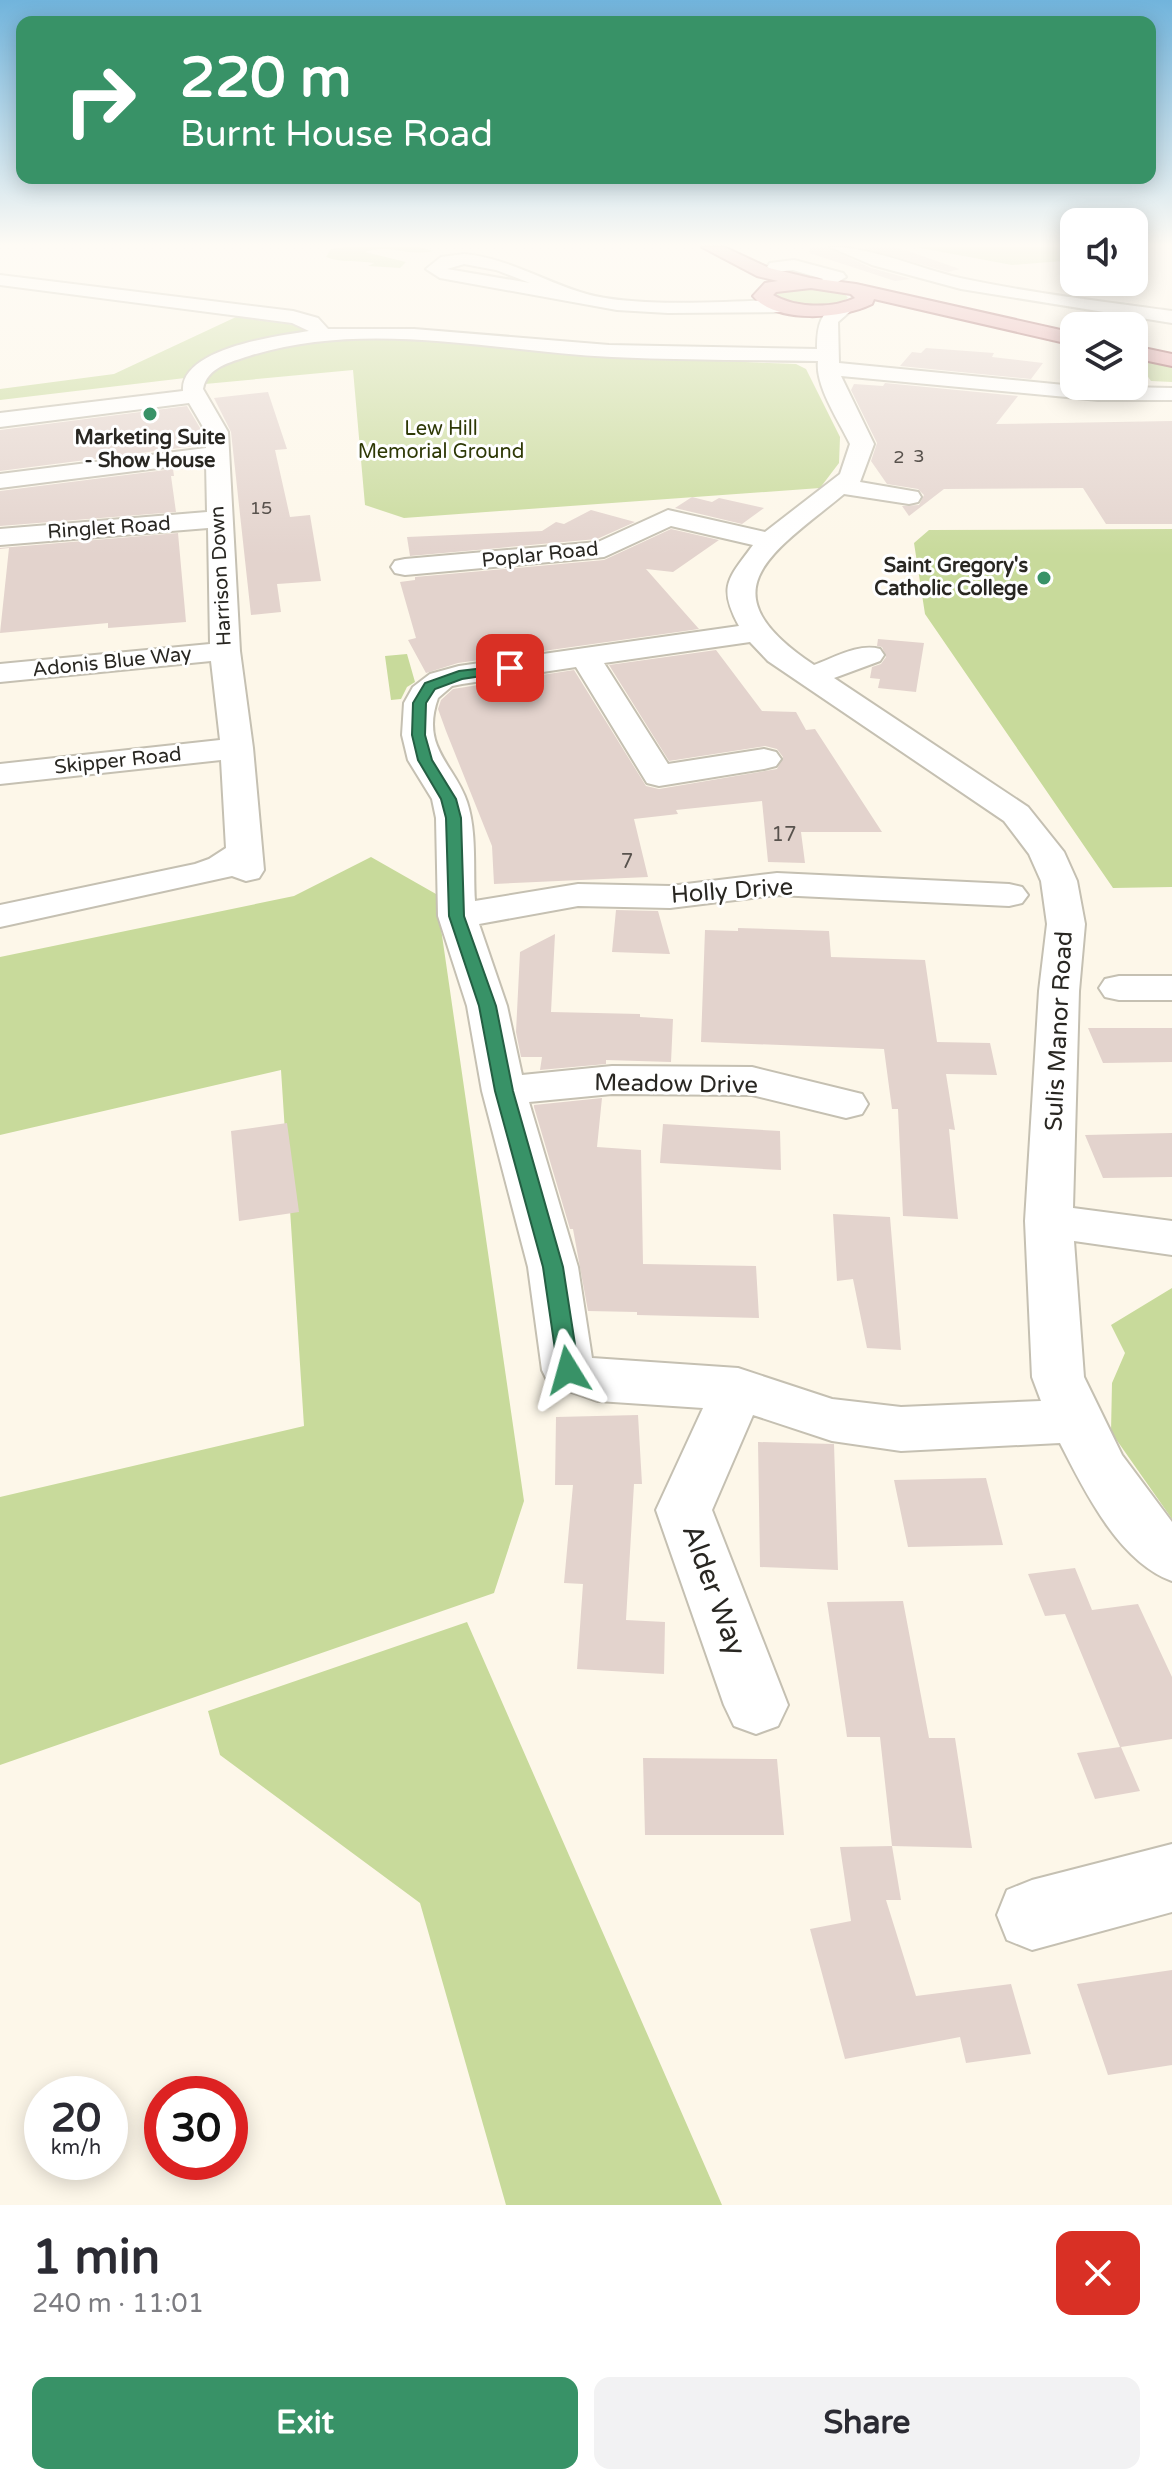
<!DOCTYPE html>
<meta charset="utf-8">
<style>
body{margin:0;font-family:"Varela Round",sans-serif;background:#f2f2f3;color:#2b2b33;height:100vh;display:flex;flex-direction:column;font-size:30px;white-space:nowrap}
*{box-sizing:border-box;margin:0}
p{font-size:26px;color:#7c7c81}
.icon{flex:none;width:44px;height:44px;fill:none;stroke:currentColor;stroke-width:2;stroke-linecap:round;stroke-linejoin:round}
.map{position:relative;height:2205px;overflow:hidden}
.drawer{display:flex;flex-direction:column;background:#fff;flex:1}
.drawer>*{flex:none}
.top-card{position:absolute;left:16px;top:16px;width:1140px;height:168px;border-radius:16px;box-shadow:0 4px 20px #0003;background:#389267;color:#fff;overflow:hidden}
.fabs{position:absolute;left:1060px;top:208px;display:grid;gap:16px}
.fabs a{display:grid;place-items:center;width:88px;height:88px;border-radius:16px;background:#fff;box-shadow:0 4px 20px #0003;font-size:40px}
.speed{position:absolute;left:24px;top:2076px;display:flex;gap:16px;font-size:40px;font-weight:700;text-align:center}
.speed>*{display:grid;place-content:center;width:104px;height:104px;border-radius:50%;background:#fff;box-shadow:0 4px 20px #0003;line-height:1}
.speed small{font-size:20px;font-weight:400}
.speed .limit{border:12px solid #d22;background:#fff;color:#111}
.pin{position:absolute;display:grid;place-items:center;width:68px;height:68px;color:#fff;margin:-34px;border-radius:16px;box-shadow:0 4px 12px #0006}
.me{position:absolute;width:88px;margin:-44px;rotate:352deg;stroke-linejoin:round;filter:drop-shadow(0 0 6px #0008)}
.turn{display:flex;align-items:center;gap:28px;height:168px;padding:0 32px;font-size:36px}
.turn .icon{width:104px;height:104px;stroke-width:2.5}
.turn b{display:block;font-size:56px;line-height:68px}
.round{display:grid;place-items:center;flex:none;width:84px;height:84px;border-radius:16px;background:#f2f2f3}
.summary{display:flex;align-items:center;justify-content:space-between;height:136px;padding:0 32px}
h1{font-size:48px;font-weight:800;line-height:60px}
.action{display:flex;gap:16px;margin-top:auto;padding:16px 32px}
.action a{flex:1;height:92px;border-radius:16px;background:#389267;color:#fff;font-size:32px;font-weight:800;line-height:92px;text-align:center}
.action a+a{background:#f2f2f3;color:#2b2b33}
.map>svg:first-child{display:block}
</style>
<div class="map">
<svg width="1172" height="2205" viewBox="0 0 1172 2205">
<rect width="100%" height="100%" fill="#fdf7e9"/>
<path fill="#c8da9b" d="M344,247H419L433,251C410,257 388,243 365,252L406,262L400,268L368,266L374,263C358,260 339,263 326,257L331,249Z
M915,247H1074V260L1012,265Z
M801,286L843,292L848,298C827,313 798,304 775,298L774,295L775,292Z
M236,317L310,327L312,330L191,371L185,378L0,400V389L114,374Z
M351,337L432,340L556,350L569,355L796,364L806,369L840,437L839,463L820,488L404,518L365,505L353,370L205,384C215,347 318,341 351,337Z
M1134,359L1172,367V382L1151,381L1146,374L1134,371Z
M1172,529V887L1113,888L925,614L914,543L929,530Z
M407,654L415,682L407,687L401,699L391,700L385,656Z
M371,857L436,894L524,1501L494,1593L0,1765V1497L304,1426L281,1070L0,1135V957L294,896Z
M1172,1288V1519L1111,1432L1112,1383L1125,1353L1111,1325Z
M467,1622L722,2205H506L420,1903L220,1755L208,1711Z"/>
<path fill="#e3d3cd" d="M810,247H827L871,268L911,279L895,281L809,253Z
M860,247H896L960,269L948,272Z
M926,348L994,353L992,357L1043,363L1031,379L900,366L912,352L921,353Z
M885,383L1018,396L996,424L1172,421V524H1106L1083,488L944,489L909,516L902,506L919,505L924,495L918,489L887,484L871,461L877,443L851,390L854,384L883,386Z
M268,392L287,449L275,450L290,517L310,515L321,581L277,584L281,612L251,615L231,432L214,398Z
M187,406L203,433V445L0,471V430Z
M173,469L174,476H171L176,512L0,526V491Z
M692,497L712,502L719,498L764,508L742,524L675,508Z
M591,510L635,522L597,539L410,556L407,537L542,531L556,522L564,524Z
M671,529L719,540L673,572L646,569L699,629L458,663L426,673L408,640L416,638L400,582L415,580V577L604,560Z
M178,533L186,622L108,628V623L0,633L9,548L0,549V548Z
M878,639L924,643L916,692L878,688L880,679L870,678L872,667L881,664L886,657L882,647L877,646Z
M716,650L762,711L796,712L806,730L815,729L882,832H801L805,863L768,862L762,801L676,810L678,814L634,819L648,877L494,884L492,846L446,731L438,709L441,700L453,689L574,670L646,786L659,789L777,769L783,757L777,749L765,746L669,761L609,665Z
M616,910L658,911L670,954L612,952Z
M738,928L829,931L831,957L925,960L937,1042L990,1043L997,1075L946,1074L955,1130L949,1129L958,1219L903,1216L898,1109H892L884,1049L701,1042L705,930L738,931Z
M555,934L551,1012L640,1014V1017L673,1019L671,1062L606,1060V1064L540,1070L542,1057H521L516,1032L520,952Z
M1088,1028H1172V1062L1103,1063Z
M602,1098L597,1147L641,1150L643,1264L756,1266L759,1318L637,1315V1312L588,1311L573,1229H570L534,1107V1105Z
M287,1123L299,1212L239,1221L231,1131Z
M663,1124L780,1131L781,1170L660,1163Z
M1172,1133V1177L1103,1178L1085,1135Z
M833,1214L890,1217L901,1350L867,1348L853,1279L837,1281Z
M638,1415L642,1484H634L626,1620L665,1622L664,1674L577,1669L583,1584L564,1583L573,1485H555L556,1417Z
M758,1442L834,1444L838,1570L760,1567Z
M986,1478L1003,1545L908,1547L894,1480Z
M1075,1568L1092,1610L1138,1604L1172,1677V1739L1121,1747L1140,1791L1095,1799L1077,1753L1120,1747L1065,1614L1045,1616L1028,1574Z
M903,1601L929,1738H955L972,1848L892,1846L880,1737H847L827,1602Z
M643,1758L777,1759L784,1835H645Z
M892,1846L901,1900H886L916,1996L1011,1984L1031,2054L966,2063L960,2037L845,2059L810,1929L851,1921L840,1847Z
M1172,1970V2065L1108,2075L1077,1984Z"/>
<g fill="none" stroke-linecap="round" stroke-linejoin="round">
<defs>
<path id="minor" d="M830,247C873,247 917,268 960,278C1030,293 1101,301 1172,311V323L961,289L872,265Z
M464,254C506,258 540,279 580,292C631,309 726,301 782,300L791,306L782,312L668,313L617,310L440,278L426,269L441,257ZM464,264L496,270L530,283L447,269Z
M794,260L843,273L846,277L828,288L819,283L823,279L793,270L776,272L767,267L770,263Z
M0,275L293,311L318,318L328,329H414L609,345L817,349C817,325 820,309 845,302L854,308L838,322L839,363L1074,386L1172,388V400H1098L841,376L874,444L860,482L918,492L921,497L918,502L909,504L844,494C771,554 703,591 814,665C834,658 858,643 880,649L884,655L880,661L834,678L1028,807L1064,852L1077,881L1085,924L1079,991L1073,1208L1172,1221V1255L1074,1241L1084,1377L1122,1455L1172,1522V1581C1119,1562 1085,1492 1060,1443L901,1451L832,1441L753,1415L712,1510L788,1705L778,1726L756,1734L734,1726L724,1705L656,1510L703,1408L598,1401L549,1384L542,1370L528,1267L482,1091L467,1006L438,916L436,818L432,799L408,760L402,735L404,703L413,687L430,674L459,666L739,626C717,586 729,578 753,545L671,526L604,557L405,575L395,573L391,567L395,561L405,559L598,542L668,510L765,532L840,474L850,444C839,421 815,386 818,361C749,360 680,360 612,357C492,351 366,319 249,356C231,362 207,367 203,389L228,432L240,651L253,748L264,870L259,878L246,881L232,876L0,927V905L195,864L209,859L226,848L221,760L0,784V764L220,740L211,661L0,682V664L210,644L208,528L0,545V529L207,512L206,462L0,488V474L206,448V432L189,403L0,427V413L183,391C180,348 278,336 309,331L292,323L0,285ZM750,642L768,661L1004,821L1029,854L1041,881L1047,924L1039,991L1025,1221L1032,1377L1041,1401L901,1407L832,1399L738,1368L592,1358L578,1267L529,1102L612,1094L752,1095L846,1118L862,1114L868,1104L862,1094L752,1067L612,1066L522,1075L507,1006L479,924L578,906L670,908L777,895L1009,906L1022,903L1028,895L1022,887L1009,884L777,873L670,886L578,884L475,901C473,870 477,832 467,802C455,765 420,748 438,698L452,686L462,684L576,667L647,783L659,786L764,769L776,766L781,759L776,752L764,749L668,764L604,663Z
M1119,976H1172V1000H1119L1105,997L1099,988L1105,979Z
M1172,1844V1912L1032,1950L1007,1940L997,1915L1007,1890L1032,1880Z"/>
<path id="major" d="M702,247H724L769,268L810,278L856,284L1074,333V345L874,299L872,304C842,319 776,324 753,296L765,283L778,281L757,276ZM811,288L851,294L855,298C832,309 795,308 773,295L776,292Z
M1134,346L1172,354V366L1134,358Z"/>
</defs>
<use href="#minor" stroke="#c5c0b2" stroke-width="4"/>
<use href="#major" stroke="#965255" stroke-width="4"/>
<use href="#minor" fill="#fff" fill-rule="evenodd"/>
<use href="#major" fill="#e3a5aa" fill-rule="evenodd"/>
</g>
<linearGradient id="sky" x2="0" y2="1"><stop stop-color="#71b4dc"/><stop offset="0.44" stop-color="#fefbf5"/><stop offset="1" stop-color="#fefbf5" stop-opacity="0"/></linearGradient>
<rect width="1172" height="556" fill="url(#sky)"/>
<path fill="#389267" stroke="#245f43" stroke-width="2" d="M510,665L514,666V671L462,679L435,689L426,703L425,735L432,760L456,799L461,818L464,916L496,1006L513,1091L563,1267L579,1370L576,1376L568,1378L561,1376L558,1370L543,1267L495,1091L479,1006L449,916L446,818L441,799L418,760L412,735L413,703L425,683L459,671Z"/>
<g fill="#389267" stroke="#fff" stroke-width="3">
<circle cx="150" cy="414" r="8"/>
<circle cx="1044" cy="578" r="8"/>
</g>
<g text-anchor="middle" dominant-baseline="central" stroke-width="6" stroke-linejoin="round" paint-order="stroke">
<g font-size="18" fill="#58524d">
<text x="919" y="456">3</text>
<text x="899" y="457">2</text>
<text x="261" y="508">15</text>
</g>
<g font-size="20" fill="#2e3906" stroke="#fff">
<text x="441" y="429">Lew Hill<tspan x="441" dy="23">Memorial Ground</tspan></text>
</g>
<g font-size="20" font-weight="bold" fill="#292722" stroke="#fff">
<text x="150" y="438">Marketing Suite<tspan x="150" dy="23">- Show House</tspan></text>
<text x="1028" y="566" text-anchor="end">Saint Gregory's<tspan x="1028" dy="23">Catholic College</tspan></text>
</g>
<g font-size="20" fill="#292722" stroke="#fff">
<text transform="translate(109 528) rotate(-4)">Ringlet Road</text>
<text transform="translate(540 555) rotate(-6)">Poplar Road</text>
<text transform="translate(221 576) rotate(-93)">Harrison Down</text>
<text transform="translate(112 662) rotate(-6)">Adonis Blue Way</text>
<text transform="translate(118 761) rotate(-6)">Skipper Road</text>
</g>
<g font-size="20" fill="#58524d">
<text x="784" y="835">17</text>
<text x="627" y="862">7</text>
</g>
<g font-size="24" fill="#292722" stroke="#fff">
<text transform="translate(732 891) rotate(-4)">Holly Drive</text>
<text transform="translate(1059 1031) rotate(-87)">Sulis Manor Road</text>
<text transform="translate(676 1084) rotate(1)">Meadow Drive</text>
</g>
<g font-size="28" fill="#292722" stroke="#fff">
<text transform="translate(714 1590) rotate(70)">Alder Way</text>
</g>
</g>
</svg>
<div class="fabs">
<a><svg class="icon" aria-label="sound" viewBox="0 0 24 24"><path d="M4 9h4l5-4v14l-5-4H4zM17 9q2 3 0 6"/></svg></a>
<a><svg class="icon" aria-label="layers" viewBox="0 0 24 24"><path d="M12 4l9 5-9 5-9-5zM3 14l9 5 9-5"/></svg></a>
</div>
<div class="speed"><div>20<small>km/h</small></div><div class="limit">30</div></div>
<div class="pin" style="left:510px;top:668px;background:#d93025"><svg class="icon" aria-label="arrive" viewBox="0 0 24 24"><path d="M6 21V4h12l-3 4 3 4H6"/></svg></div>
<svg class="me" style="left:568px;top:1370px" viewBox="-20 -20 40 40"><path d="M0-17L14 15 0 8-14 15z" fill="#389267" stroke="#fff" stroke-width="4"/></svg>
<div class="top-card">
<div class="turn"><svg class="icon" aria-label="right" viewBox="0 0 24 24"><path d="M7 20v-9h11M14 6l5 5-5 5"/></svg><div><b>220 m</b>Burnt House Road</div></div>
</div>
</div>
<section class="drawer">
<div class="summary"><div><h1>1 min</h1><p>240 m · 11:01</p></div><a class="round" style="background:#d93025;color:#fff"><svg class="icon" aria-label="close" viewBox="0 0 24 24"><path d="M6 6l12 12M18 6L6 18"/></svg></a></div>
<div class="action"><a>Exit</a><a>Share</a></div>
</section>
